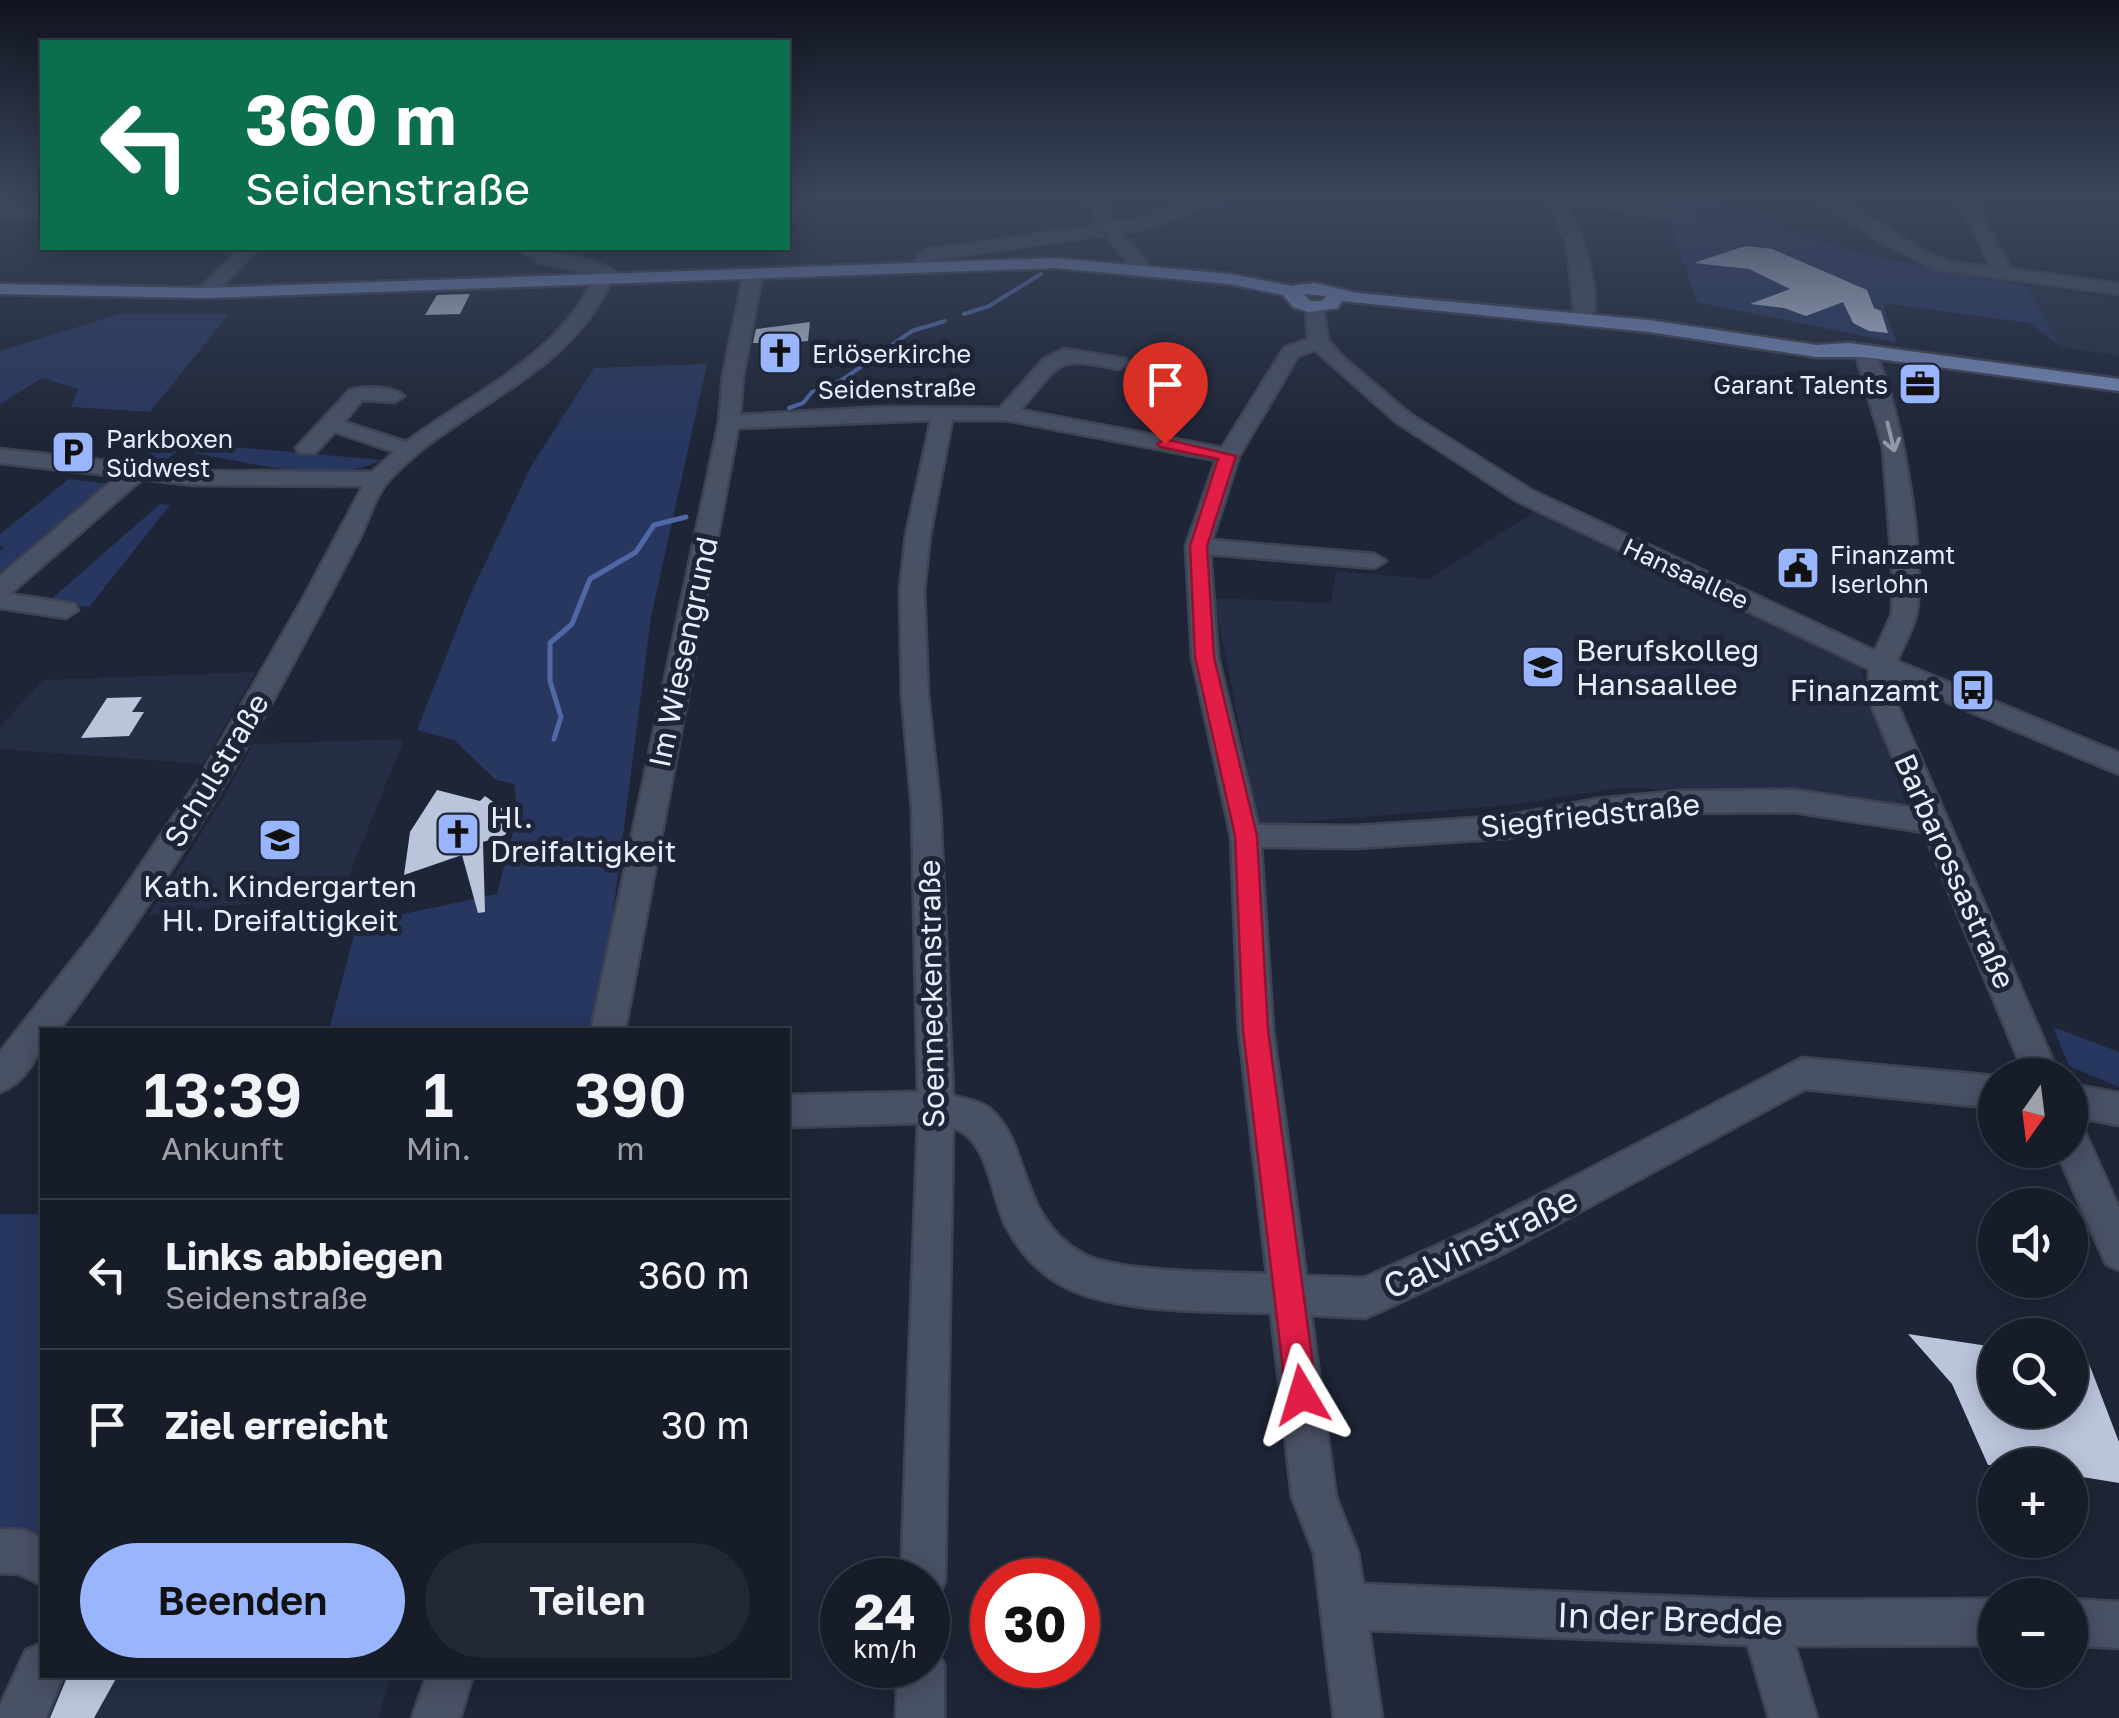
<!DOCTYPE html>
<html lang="de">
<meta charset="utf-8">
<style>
body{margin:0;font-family:"Golos Text",sans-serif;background:#232934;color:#f1f3f6;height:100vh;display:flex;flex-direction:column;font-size:38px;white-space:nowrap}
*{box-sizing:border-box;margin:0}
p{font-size:32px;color:#9ea1a8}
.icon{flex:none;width:55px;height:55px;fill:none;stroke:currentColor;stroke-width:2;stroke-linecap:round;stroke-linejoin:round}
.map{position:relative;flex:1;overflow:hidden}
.details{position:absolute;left:40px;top:1028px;width:750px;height:650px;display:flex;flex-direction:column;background:#161c28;border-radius:0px;box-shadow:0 5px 25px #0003,0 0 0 2px #353a45}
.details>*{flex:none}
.top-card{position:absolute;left:40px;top:40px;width:750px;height:210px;border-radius:0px;box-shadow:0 5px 25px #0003,0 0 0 2px #353a45;background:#0b6e4f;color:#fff;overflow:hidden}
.needle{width:65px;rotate:194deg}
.controls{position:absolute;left:1978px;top:1058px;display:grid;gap:20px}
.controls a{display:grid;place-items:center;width:110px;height:110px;border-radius:50%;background:#161c28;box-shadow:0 5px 25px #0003,0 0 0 2px #353a45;font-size:50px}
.speed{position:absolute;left:820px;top:1558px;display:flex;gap:20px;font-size:50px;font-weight:700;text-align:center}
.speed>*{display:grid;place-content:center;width:130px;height:130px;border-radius:50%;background:#161c28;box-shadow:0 5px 25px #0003,0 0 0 2px #353a45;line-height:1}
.speed small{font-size:25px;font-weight:400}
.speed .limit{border:15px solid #d22;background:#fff;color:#111}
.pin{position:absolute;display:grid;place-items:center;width:85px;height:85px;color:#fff;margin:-102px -42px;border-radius:50% 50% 50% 0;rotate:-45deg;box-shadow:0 0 10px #0007}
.pin .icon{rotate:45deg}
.me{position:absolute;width:110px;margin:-55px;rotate:353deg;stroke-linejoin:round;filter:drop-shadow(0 0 8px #0008)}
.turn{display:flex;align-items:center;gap:35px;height:210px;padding:0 40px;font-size:45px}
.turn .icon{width:130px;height:130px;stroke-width:2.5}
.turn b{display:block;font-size:70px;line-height:85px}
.eta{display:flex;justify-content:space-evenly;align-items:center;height:170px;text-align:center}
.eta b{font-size:60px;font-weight:600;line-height:70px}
.cta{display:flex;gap:20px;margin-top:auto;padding:20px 40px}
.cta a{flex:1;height:115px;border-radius:60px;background:#99b5fd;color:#111;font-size:40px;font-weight:600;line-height:115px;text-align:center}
.cta a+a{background:#232934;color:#f1f3f6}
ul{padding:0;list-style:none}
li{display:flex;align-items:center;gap:30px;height:150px;padding:0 40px;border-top:2px solid #353a45}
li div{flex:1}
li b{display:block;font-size:38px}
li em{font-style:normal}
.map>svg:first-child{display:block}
</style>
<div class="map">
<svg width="2119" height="1718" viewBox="0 0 2119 1718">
<rect width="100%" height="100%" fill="#1e2536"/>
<path fill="#252e45" d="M2026,286L2119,298V356L2061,347Z
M1534,512L1859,663L1908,810L1785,793L1618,788L1513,805L1259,825L1214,598L1331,603L1336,571L1429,579Z
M256,672L203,764L0,749V727L43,680Z
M404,739L342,893L149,915L222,801L253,744Z
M59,1675H391L378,1718H33Z"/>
<path fill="#28375f" d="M1661,199H1710L1785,231L1875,257L2026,286L2061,347L2029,323L1882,303L1897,343L1697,302Z
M119,314H229L150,412L71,407L78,389L42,378L0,404V351Z
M707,364L651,617L598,1030H329L357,924L497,894L518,813L514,784L496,780L454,740L417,730L469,598L530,468L594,368Z
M164,441L382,460C326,488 238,458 177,451L160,465L139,462Z
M69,479L124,486L0,587V551L4,547L0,546V534Z
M160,504L170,505L89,607L48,602Z
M2053,1027L2119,1052V1087L2069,1066Z
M0,1214H42V1533L0,1532Z"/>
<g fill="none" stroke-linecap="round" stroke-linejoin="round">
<path stroke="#5168a7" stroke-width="4" d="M1206,204L1234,199
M964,314L989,306L1041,274
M789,408L803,403L812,392L842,380L912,331L945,321"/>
<path stroke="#5168a7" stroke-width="5" d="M554,739L561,717L550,681V643L572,624L590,579L636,552L654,525L686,517"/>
</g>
<path fill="#bac4db" d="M1745,246L1772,249L1867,290L1874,308L1881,311L1888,333L1869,331L1853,323L1843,302L1806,316L1784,308L1750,304L1790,289L1749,269L1694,263Z
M470,294L460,314L425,315L437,295Z
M810,322L808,341L795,342V364L765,366L766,343H753L756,329Z
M142,697L132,712H144L129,736L81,738L107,698Z
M437,790L480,801L485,796L517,819L505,835L483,842L485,912L478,913L462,855L404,875L410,832Z
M1908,1334L1995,1347V1410H2070V1358L2088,1361L2119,1442V1483L2070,1475V1465H1988L1952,1384Z
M68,1675H118L94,1718H50Z"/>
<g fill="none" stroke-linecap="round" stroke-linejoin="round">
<defs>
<path id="minor" d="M788,199H801L794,216L788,217Z
M1086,199H1102L1115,223C1152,218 1184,199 1221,199L1151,228L1121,232L1152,269L1143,274L1137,273L1105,235L935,259L930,272L924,273L915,268L918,255L927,250L1099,225Z
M1546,199H1562C1581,230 1603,289 1591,324H1577L1575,320L1567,243Z
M1567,199H1612L1688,210L1696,215L1688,220L1575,204Z
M1817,199C1862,199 1901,246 1945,260C1959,265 1977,265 1992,267L1957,199H1973L2011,269L2119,284V294L1935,269L1877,240Z
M0,206L42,208V218L0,216Z
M241,248H259L211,297H199V289Z
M518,248C536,248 602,260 615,272C573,377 463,402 390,479C375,495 369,520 359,539C336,584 312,628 288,673C220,797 145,917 59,1030H42C42,1055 25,1083 0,1092V1052L97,929L196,784L303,599L363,486L194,485L142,479L10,594L75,604L78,610L66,618L0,608V576L118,476L0,463V449L194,471L372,472L394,452L335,432L315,453H299L296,448L350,390C365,386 393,386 404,396L394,402L362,400L344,422L406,442C473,392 562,355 596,274L539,263Z
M753,269L762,274L743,376L740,415L887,407L1000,408L1044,359L1064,349L1125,359L1128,363L1118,369C1053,355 1062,363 1020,410L1222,448L1284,348L1308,339L1306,307L1308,303H1322L1328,341L1344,358L1410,414L1533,491L1875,651L1892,614L1893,577L1883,447L1855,351L1865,345L1872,347C1901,400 1925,550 1917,611C1914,628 1903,646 1897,661L2119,753V774L1895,680L1894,697L2059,1075H2025L1924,832L1794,812L1680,813L1597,821L1507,838L1356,848L1261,847L1273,1030L1306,1276L1364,1278L1476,1228L1802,1058L1995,1076V1108L1805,1089L1502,1254L1379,1312L1365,1318L1311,1315L1336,1497L1358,1553L1363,1584L1765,1600L1995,1599V1645L1795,1646L1817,1718H1769L1748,1645L1369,1630L1382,1718H1334L1314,1553L1292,1497L1271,1313C1214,1311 1107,1314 1058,1283C1036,1270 1018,1249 1006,1226C991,1197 989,1138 953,1128L945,1580L939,1596L928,1601V1580H901L918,1123L788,1127V1095L918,1092L912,808L902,696L900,590L906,535L931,420L738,428L625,1030H591L719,422L723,376L744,274ZM1315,350L1396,422L1517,501L1869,669L1868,697L1914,808L1794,790L1680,791L1597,799L1507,816L1356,826L1258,825L1218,657L1210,554L1374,568L1386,561L1374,554L1212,540L1239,456L1298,356ZM952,420H1006L1216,460L1186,546L1192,657L1231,836L1239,1030L1267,1274C1226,1272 1116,1273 1083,1254C1016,1217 1032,1143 989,1108C980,1101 965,1099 953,1096L940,808L928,696L924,590L930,535Z
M2070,1084L2119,1093V1125L2070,1116Z
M2070,1123L2083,1128L2119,1208V1270L2106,1264L2056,1150H2070Z
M0,1529L25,1530L42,1538V1585L19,1574L0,1573Z
M2070,1599L2119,1602V1648L2070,1645Z
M42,1643V1675H63L46,1718H0V1706L26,1650Z
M928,1644L937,1649L944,1665V1718H896L898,1665H928Z
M427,1675H473L460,1718H412Z"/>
<path id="major" d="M1055,258L1230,274L1291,286L1314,283L1357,293L1649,320L1816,345L1849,343L2119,379V391L1864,357H1816L1649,332L1342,301L1338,308L1309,312L1293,307L1283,295L1230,284L1055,268L205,298L0,294V284L205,288ZM1304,294L1326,296L1322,301H1310Z"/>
</defs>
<use href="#minor" stroke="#3e4352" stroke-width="5"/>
<use href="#major" stroke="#3e4352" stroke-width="5"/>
<use href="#minor" fill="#495165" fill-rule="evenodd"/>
<use href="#major" fill="#7487b7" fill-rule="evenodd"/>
</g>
<defs><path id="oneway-shaft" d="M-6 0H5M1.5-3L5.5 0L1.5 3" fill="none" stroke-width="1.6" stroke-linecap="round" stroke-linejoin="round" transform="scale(2.5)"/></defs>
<use stroke="#9198a8" href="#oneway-shaft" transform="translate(1891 437) rotate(76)"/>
<linearGradient id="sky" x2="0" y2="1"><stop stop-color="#10141e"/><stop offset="0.45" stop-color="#3b465d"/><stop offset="1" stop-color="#3b465d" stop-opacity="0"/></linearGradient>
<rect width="2119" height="440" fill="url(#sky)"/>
<path fill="#e11d48" stroke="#92132f" stroke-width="2.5" d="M1165,439L1236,456L1207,546L1214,657L1257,836L1268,1030L1317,1395L1313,1406L1302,1411L1291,1406L1286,1395L1243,1030L1235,836L1195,657L1190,546L1218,459L1160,447L1157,444Z"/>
<defs>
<symbol id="church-square" viewBox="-11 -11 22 22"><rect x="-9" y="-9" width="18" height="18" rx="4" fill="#99b5fd" stroke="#1e2536"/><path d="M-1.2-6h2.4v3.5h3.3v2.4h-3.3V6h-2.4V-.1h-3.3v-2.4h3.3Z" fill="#111"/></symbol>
<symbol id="office-square" viewBox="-11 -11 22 22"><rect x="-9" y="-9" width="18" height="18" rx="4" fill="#99b5fd" stroke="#1e2536"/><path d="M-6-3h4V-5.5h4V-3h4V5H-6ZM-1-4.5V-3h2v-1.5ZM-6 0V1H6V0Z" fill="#111"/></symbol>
<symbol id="parking-square" viewBox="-11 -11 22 22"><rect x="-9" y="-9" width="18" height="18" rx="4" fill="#99b5fd" stroke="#1e2536"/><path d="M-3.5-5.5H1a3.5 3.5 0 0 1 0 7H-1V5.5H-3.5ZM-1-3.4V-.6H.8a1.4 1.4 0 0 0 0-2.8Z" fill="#111"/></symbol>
<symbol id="civic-square" viewBox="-11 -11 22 22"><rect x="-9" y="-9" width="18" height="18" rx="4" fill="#99b5fd" stroke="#1e2536"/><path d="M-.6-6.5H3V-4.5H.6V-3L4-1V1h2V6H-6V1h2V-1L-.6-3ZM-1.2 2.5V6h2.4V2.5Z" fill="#111"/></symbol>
<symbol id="school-square" viewBox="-11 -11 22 22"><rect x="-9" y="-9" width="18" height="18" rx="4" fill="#99b5fd" stroke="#1e2536"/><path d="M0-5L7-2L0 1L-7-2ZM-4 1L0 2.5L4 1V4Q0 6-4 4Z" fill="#111"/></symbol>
<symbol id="bus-square" viewBox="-11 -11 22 22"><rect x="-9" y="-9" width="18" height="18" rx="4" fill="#99b5fd" stroke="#1e2536"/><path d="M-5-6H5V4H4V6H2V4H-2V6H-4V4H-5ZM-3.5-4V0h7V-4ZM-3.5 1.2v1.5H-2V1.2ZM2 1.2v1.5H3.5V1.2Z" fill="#111"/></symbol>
</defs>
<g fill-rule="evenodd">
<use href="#church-square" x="755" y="328" width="50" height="50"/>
<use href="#office-square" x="1895" y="359" width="50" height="50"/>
<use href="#parking-square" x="48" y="427" width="50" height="50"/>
<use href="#civic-square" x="1773" y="543" width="50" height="50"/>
<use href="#school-square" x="1518" y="642" width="50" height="50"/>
<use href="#bus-square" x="1948" y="665" width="50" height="50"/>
<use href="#church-square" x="433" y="809" width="50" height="50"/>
<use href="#school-square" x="255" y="815" width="50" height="50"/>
</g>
<g text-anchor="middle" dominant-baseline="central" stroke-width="10" stroke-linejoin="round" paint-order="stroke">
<g font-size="25" fill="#e8eefa" stroke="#1e2536" text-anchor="start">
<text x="812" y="353">Erlöserkirche</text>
<text x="1888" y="384" text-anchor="end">Garant Talents</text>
<text x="106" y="438">Parkboxen<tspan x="106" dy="29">Südwest</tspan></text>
<text x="1830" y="554">Finanzamt<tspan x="1830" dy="29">Iserlohn</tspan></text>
</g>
<g font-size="25" fill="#e8eefa" stroke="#1e2536">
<text transform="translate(897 388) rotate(-1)">Seidenstraße</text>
<text transform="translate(1686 573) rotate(25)">Hansaallee</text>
</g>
<g font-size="30" fill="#e8eefa" stroke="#1e2536" text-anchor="start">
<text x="1576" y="650">Berufskolleg<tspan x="1576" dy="34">Hansaallee</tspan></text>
<text x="1940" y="690" text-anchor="end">Finanzamt</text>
<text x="490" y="817">Hl.<tspan x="490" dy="34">Dreifaltigkeit</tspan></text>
<text x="280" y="886" text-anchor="middle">Kath. Kindergarten<tspan x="280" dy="34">Hl. Dreifaltigkeit</tspan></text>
</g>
<g font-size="30" fill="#e8eefa" stroke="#1e2536">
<text transform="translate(683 652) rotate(-78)">Im Wiesengrund</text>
<text transform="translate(216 770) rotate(-59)">Schulstraße</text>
<text transform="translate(1590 815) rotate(-6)">Siegfriedstraße</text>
<text transform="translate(1955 871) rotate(66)">Barbarossastraße</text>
<text transform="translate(931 994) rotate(-91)">Soenneckenstraße</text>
</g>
<g font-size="35" fill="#e8eefa" stroke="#1e2536">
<text transform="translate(1480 1242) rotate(-26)">Calvinstraße</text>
<text transform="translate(1670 1618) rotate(2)">In der Bredde</text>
</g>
</g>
</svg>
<div class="controls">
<a><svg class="needle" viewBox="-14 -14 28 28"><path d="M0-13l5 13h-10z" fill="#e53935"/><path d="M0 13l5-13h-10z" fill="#9ea1a8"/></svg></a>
<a><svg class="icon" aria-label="sound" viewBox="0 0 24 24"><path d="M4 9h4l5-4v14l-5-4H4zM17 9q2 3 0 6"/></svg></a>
<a><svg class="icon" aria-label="search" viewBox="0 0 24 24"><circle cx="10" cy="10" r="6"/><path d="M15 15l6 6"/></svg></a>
<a>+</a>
<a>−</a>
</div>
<div class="speed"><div>24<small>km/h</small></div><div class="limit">30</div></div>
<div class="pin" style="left:1165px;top:444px;background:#d93025"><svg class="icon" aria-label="arrive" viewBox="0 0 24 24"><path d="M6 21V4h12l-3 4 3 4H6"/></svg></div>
<svg class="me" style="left:1302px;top:1395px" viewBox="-20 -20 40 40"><path d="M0-17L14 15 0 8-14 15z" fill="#e11d48" stroke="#fff" stroke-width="4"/></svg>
<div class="top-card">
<div class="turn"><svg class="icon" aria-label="left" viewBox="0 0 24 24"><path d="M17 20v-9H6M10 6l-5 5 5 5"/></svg><div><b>360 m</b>Seidenstraße</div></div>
</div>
<section class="details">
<div class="eta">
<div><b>13:39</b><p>Ankunft</p></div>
<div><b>1</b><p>Min.</p></div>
<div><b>390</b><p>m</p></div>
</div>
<ul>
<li><svg class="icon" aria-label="left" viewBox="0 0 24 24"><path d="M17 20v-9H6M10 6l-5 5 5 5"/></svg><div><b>Links abbiegen</b><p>Seidenstraße</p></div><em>360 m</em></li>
<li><svg class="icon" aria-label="arrive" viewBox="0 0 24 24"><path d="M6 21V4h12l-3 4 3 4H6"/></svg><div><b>Ziel erreicht</b></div><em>30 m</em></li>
</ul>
<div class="cta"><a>Beenden</a><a>Teilen</a></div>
</section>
</div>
